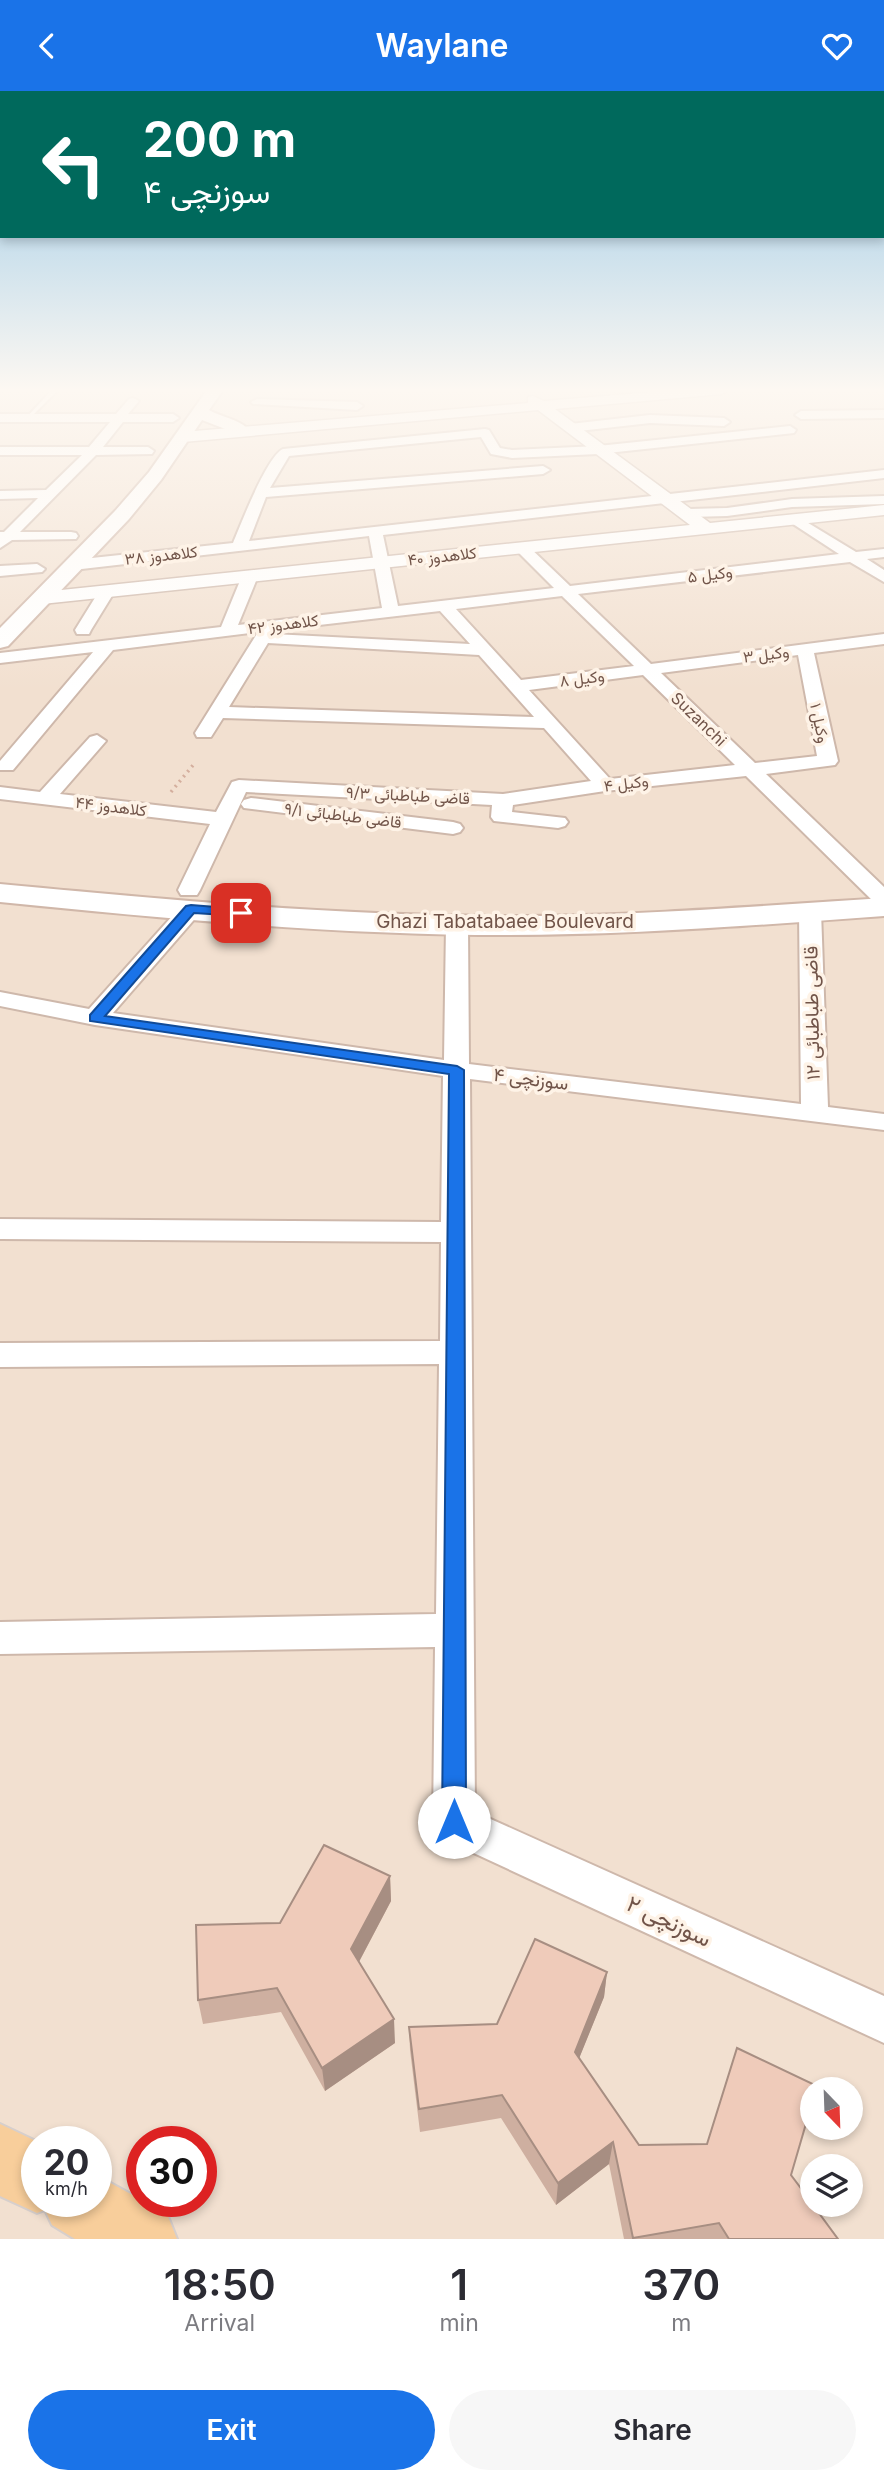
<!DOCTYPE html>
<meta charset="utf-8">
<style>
body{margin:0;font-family:Inter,Vazirmatn,sans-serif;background:#f7f7f7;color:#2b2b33;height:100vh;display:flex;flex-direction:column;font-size:26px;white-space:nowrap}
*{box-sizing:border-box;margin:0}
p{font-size:23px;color:#7c7c81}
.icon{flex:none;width:38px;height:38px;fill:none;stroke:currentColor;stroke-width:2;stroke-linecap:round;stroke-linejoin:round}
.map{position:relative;height:2148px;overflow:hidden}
.panel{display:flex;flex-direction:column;background:#fff;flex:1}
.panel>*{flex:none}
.guide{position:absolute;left:0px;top:0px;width:886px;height:147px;box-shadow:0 4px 10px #0003;background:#00695c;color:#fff;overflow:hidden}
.needle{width:46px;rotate:157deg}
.fabs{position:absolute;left:800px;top:1986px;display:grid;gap:14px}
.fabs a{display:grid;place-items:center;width:63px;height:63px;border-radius:50%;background:#fff;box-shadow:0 4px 10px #0003;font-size:35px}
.speed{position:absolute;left:21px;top:2035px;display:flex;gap:14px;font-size:35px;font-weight:700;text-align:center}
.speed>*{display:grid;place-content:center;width:91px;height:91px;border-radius:50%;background:#fff;box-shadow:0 4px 10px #0003;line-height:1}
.speed small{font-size:18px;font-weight:400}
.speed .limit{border:10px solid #d22;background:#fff;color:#111}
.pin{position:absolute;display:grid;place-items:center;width:60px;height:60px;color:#fff;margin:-30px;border-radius:14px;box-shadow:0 4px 10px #0006}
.me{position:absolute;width:77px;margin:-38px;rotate:0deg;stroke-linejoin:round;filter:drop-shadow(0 0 5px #0008)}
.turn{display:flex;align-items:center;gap:24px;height:147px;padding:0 28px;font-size:32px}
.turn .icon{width:91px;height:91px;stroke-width:2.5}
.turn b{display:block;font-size:49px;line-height:60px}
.eta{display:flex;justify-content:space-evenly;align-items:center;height:119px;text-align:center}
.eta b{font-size:42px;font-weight:600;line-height:49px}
.cta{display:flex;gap:14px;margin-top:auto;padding:14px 28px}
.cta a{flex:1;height:80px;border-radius:42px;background:#1a73e8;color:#fff;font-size:28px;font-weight:600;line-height:80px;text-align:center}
.cta a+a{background:#f7f7f7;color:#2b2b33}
header{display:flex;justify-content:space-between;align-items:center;height:91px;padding:0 28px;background:#1a73e8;color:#fff;font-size:32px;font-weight:600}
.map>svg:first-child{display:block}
</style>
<header><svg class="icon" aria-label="back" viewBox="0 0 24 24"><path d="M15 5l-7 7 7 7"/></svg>Waylane<svg class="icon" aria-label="heart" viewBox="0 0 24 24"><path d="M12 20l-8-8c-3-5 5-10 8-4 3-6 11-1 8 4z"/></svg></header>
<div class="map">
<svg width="884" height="2148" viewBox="0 0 884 2148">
<rect width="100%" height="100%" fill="#fbefe1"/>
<path fill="#f2e0d0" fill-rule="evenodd" d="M0,299H884V2148H0ZM812,1998H850V2037H812ZM37,2051H96V2110H37ZM142,2051H201V2110H142ZM812,2076H850V2114H812Z"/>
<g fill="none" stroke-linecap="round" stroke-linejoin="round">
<defs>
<path id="service" d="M52,299H58L29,328H25Z"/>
<path id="minor" d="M133,307L139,310L128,323H173L179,327L173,331H123L103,356H148L154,360L152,363L96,364L20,441H71L76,442L78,445L76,448L12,449L0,457V441H4L38,407L0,408V400L46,399L82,364H0V356H89L110,331H0V323H116L129,308Z
M257,308L357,311L363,315L357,319L253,313L251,311Z
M884,319V327L801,328L795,324L801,320Z
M650,324L724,327L730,331L724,335L650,332L570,341L564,337L570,333Z
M790,335L796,339L794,342L598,363L512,367L491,363L481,346L289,365L270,397L543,375L550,379L543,383L266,406L249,450L884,379V387L383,444L398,515L554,497L517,460L515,457L517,454H527L570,495L839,463L790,431L788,428L795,424L856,461L884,458V466L867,468L884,479V491L850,471L578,503L651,573L884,543V553L814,562L838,670L835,674L766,683L884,796V815L876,813L746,685L605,700L513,714L512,721L565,727L568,731L565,735L558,737L494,730L491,726L492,714L246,701L200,799L197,804H181L178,799L210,733L0,708V696L40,701L90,646L97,644L106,650L60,703L216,721L232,691L239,689L503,703L591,690L544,637L223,627L211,646H197L195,642L258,541L113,559L13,679H0V670L93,561L0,572V562L221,536L242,485L250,480L258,485L238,534L382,517L369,445L73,479L65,474L73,469L233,452C241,433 267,365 283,358L485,338L489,339L500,357L512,359L598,355ZM562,505L634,575L521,589L456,518ZM440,520L470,553L273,543L276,539ZM268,552L479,564L534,626L229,616ZM798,564L817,665L755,672L661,582ZM643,584L735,674L610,688L529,599Z
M884,405V413L792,416L727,425L689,426L682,422L689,418L727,417L792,408Z
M37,473L45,478L42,481L0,485V475Z
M107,495L115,500L91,539L89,543H77L75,539L101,497Z
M251,707L453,731L460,733L463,737L460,741L453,743L244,717L241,713L244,709Z
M191,811L199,813L202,818L199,823L113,922L444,969L446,834L449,829H465L468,834L469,973L801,1013L799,820L802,815H818L821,820L828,1016L884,1023V1039L470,988L475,1721L884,1905V1952L439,1746L433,1732L435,1556L0,1563V1531L436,1523L439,1273L0,1276V1252L440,1250L441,1151L0,1148V1128L441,1131L443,985L95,934L0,915V901L89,918L183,813Z"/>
<path id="tertiary" d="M678,299H729L722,303L555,318L710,432L884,414V424L42,513L35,511L32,507L35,503L42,501L690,434L538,319L183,351L175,346L183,341L528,312V306L533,305L544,310Z"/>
<path id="secondary" d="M207,299H223L209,319C221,326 238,328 247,337L245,341H233L202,329L161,389L129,428L8,555L0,557V537L115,420L149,381Z
M0,793C169,809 338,825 508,825C633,825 759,815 884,807V825C759,834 633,844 508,844C338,844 169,828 0,811Z"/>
<path id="primary" d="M0,2033L38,2051L37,2110H96V2084L167,2123L177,2148H75L52,2134L45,2119L37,2122L0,2105Z"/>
</defs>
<use href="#service" stroke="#ceb8ab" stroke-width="4"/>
<use href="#minor" stroke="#ceb8ab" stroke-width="4"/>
<use href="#tertiary" stroke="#ceb8ab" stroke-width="3"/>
<use href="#secondary" stroke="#d0b7a9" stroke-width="4"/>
<use href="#primary" stroke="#d7cfcc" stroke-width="4"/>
<path stroke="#d4ae9d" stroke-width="3.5" stroke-dasharray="2 4.5" stroke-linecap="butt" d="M171,701L194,673"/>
<use href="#service" fill="#fff" fill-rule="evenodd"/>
<use href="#minor" fill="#fff" fill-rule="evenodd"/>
<use href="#tertiary" fill="#fff" fill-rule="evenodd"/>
<use href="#secondary" fill="#fff" fill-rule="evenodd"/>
<use href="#primary" fill="#f8ce9b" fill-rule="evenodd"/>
</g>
<path fill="#ceafa0" d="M390,1785L391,1810L359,1871L395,1952L325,2000L281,1921L203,1933L198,1909L280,1832Z
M607,1881L604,1906L579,1967L639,2054L791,2084L838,2148H624L609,2073L556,2114L501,2027L420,2041L410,1959L409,1936L497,1933Z"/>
<path fill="#a78e82" d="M390,1785L391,1810L353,1882L351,1858Z
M607,1881L604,1906L572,1985L575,1961Z
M394,1928L395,1952L325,2000L322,1977Z
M613,2051L609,2073L556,2114L558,2092Z"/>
<path fill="#efcbba" stroke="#a78e82" stroke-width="2" d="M324,1754L390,1785L351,1858L394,1928L322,1977L277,1897L198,1909L196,1834L280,1832Z
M535,1848L607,1881L575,1961L639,2054L707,2053L737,1957L817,1995L816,1998H812V2012L791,2084L812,2112V2114H813L838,2148H729L719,2132L633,2147L613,2051L558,2092L502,2004L419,2018L409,1936L497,1933Z"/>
<linearGradient id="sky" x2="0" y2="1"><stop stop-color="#94c6e6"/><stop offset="0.5" stop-color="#fdf8f2"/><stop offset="1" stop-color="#fdf8f2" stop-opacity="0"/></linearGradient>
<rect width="884" height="599" fill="url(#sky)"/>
<path fill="#1a73e8" stroke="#114b97" stroke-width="2" d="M191,814L241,818L248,822L241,825L194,822L105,925L457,975L464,979L466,1731L462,1739L454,1743L445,1739L442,1731L449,983L90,930V924L186,815Z"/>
<g text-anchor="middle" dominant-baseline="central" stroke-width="7" stroke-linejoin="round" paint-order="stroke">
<g font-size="16" fill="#715449" stroke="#fef3e7">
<text transform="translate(161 464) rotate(-6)">کلاهدوز ۳۸</text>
<text transform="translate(442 465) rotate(-6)">کلاهدوز ۴۰</text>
<text transform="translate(710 483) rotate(-7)">وکيل ۵</text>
<text transform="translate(283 533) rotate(-7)">کلاهدوز ۴۲</text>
<text transform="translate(766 563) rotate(-7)">وکيل ۳</text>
<text transform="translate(582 587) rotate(-7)">وکيل ۸</text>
<text transform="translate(699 628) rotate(44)">Suzanchi</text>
<text transform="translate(820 632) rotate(78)">وکيل ۱</text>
<text transform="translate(626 692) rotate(-7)">وکيل ۴</text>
<text transform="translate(408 704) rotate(3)">قاضی طباطبائی ۹/۳</text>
<text transform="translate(111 715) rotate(7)">کلاهدوز ۴۴</text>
<text transform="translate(343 724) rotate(7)">قاضی طباطبائی ۹/۱</text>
</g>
<g font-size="19" fill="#715449" stroke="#fef3e7">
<text x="505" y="830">Ghazi Tabatabaee Boulevard</text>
<text transform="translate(812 922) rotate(-91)">قاضی طباطبائی ۱۲</text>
<text transform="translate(531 988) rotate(7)">سوزنچی ۴</text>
</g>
<g font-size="23" fill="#715449" stroke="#fef3e7">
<text transform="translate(669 1830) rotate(25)">سوزنچی ۲</text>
</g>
</g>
</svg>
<div class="fabs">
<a><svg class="needle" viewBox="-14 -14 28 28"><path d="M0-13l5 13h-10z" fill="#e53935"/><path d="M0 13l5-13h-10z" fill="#7c7c81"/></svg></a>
<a><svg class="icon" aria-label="layers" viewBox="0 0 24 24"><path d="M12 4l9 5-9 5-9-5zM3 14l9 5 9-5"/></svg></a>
</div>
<div class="speed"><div>20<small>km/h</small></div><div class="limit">30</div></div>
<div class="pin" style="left:241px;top:822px;background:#d93025"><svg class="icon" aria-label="arrive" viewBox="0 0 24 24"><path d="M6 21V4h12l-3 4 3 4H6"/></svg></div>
<svg class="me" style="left:454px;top:1731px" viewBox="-20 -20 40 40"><circle r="19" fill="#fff"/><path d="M0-13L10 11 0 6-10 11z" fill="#1a73e8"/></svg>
<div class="guide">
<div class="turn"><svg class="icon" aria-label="left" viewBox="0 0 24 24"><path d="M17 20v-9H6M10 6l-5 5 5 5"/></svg><div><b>200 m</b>سوزنچی ۴</div></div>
</div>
</div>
<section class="panel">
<div class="eta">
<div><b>18:50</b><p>Arrival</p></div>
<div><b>1</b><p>min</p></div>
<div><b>370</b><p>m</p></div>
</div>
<div class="cta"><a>Exit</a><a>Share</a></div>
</section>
